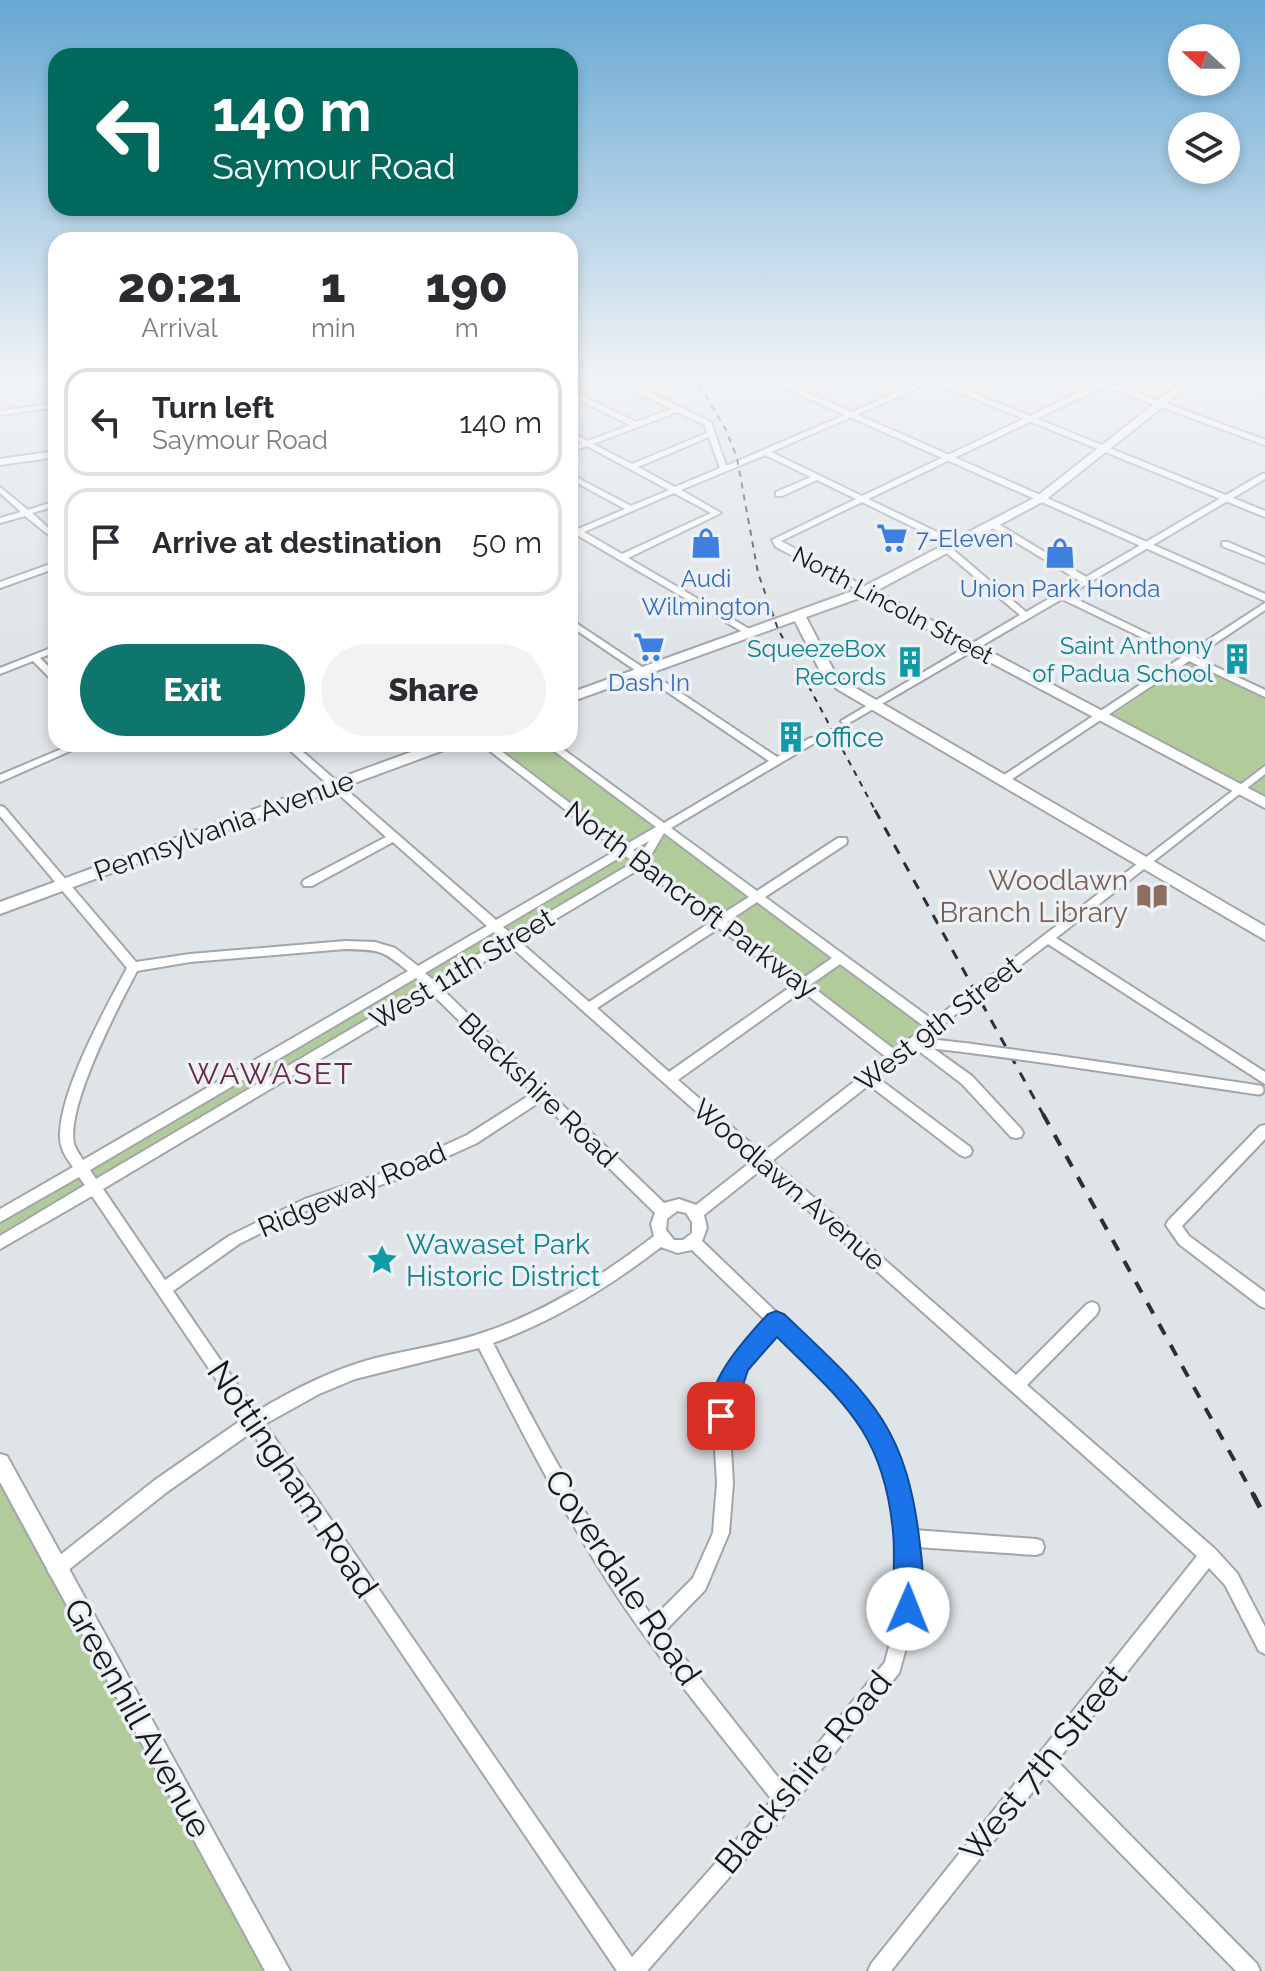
<!DOCTYPE html>
<style>
body{margin:0;font-family:Raleway,sans-serif;background:#f2f2f3;color:#2b2b33;height:100vh;display:flex;flex-direction:column;font-size:30px;white-space:nowrap}
*{box-sizing:border-box;margin:0}
p{font-size:26px;color:#7c7c81}
.icon{flex:none;width:44px;height:44px;fill:none;stroke:currentColor;stroke-width:2;stroke-linecap:round;stroke-linejoin:round}
.map{position:relative;flex:1;overflow:hidden}
.side{position:absolute;left:48px;top:232px;width:530px;height:520px;display:flex;flex-direction:column;background:#fff;border-radius:24px;box-shadow:0 4px 12px #0003}
.side>*{flex:none}
.top-card{position:absolute;left:48px;top:48px;width:530px;height:168px;border-radius:24px;box-shadow:0 4px 12px #0003;background:#00695c;color:#fff;overflow:hidden}
.needle{width:52px;rotate:291deg}
.controls{position:absolute;left:1168px;top:24px;display:grid;gap:16px}
.controls a{display:grid;place-items:center;width:72px;height:72px;border-radius:50%;background:#fff;box-shadow:0 4px 12px #0003;font-size:40px}
.pin{position:absolute;display:grid;place-items:center;width:68px;height:68px;color:#fff;margin:-34px;border-radius:16px;box-shadow:0 4px 12px #0006}
.me{position:absolute;width:88px;margin:-44px;rotate:1deg;stroke-linejoin:round;filter:drop-shadow(0 0 6px #0008)}
.turn{display:flex;align-items:center;gap:28px;height:168px;padding:0 32px;font-size:36px}
.turn .icon{width:104px;height:104px;stroke-width:2.5}
.turn b{display:block;font-size:56px;line-height:68px}
.eta{display:flex;justify-content:space-evenly;align-items:center;height:136px;text-align:center}
.eta b{font-size:48px;font-weight:800;line-height:56px}
.action{display:flex;gap:16px;margin-top:auto;padding:16px 32px}
.action a{flex:1;height:92px;border-radius:48px;background:#0f766e;color:#fff;font-size:32px;font-weight:800;line-height:92px;text-align:center}
.action a+a{background:#f2f2f3;color:#2b2b33}
ul{padding:0;list-style:none}
li{display:flex;align-items:center;gap:24px;height:108px;margin:0 16px 12px;padding:0 16px;border:4px solid #e1e1e2;border-radius:24px}
li div{flex:1}
li b{display:block;font-size:30px}
li em{font-style:normal}
.map>svg:first-child{display:block}
</style>
<div class="map">
<svg width="1265" height="1971" viewBox="0 0 1265 1971">
<rect width="100%" height="100%" fill="#dfe4e8"/>
<path fill="#b1cb9b" d="M1190,662L1265,698V797L1111,716Z
M486,744H550L934,1027L896,1057L641,863L0,1243V1216L623,849Z
M0,1456L267,1971H0Z"/>
<g fill="none" stroke-linecap="round" stroke-linejoin="round">
<defs>
<path id="pedestrian" d="M916,1042L968,1048
M1056,1060L1259,1090"/>
<path id="minor" d="M602,374H611L711,422L726,466L940,374H950L771,452L862,496L1099,383L1077,374H1088L1104,381L1118,374H1127L1110,383L1265,440V445L1105,386L868,499L958,542V546H952L862,502L781,541L869,589L870,591L866,594L776,547L772,540L856,499L817,480L782,496H776V492L811,477L765,455L681,490L721,513L628,558L751,630V634L748,635L577,535L570,537L572,528L578,529L625,509L570,479V474L631,506L669,490L587,446L570,452V447L581,443L570,437V432L588,441L630,425L570,395V390L636,422L671,409ZM677,412L705,425L707,433L632,464L593,444ZM709,437L720,468L675,487L638,467ZM674,493L711,513L622,554L584,532Z
M1211,374H1222L1265,390V394Z
M56,403V407L0,415V411Z
M1262,474H1265V479L1068,595L1188,653L1265,603V610L1195,657L1265,690V697L1189,661L1006,783H998V779L1182,657L1062,599L849,723H843L841,721L1020,615L943,550V546H949L1026,612L1080,581L989,526V522H995L1086,577Z
M0,487L28,510L56,501V506L32,513L56,535V541L25,516L0,523V518L21,512L0,493Z
M1222,542H1228L1265,558V563L1222,546Z
M56,562V568L0,588V582Z
M570,619L777,757L810,738H816V742L671,828L757,891L838,838H846L847,841L846,844L765,897L933,1020L957,1002H965L967,1005L923,1041L972,1076L1021,1129L1023,1133L1021,1137L1016,1138L1011,1137L962,1084L915,1048L878,1078L970,1147L972,1151L970,1155L965,1157L960,1155L869,1085L772,1161L1016,1375L1087,1304L1092,1302L1097,1304L1099,1309L1097,1314L1027,1385L1215,1549L1237,1573L1265,1627V1654L1259,1651L1225,1585L1209,1568L1057,1761L1257,1964L1260,1971H1236L1045,1776L891,1971H868L871,1964L1197,1556L762,1169L704,1215L707,1228L702,1241L847,1380L882,1421L900,1460L912,1508L914,1530L1036,1539L1042,1541L1044,1547L1042,1553L1036,1555L916,1547L917,1609L899,1673L791,1807L647,1971H617L252,1432L167,1492L62,1575L56,1578L50,1575L47,1569L50,1563L155,1480L243,1419L92,1196L0,1249V1236L85,1185L79,1177L0,1222V1209L73,1167C65,1156 59,1147 60,1133C62,1087 105,1009 127,968L0,816V806L4,807L136,962L190,954L345,941L375,942L395,948L418,966L487,926L393,842L312,886H304L302,883L304,880L386,837L283,744H294L496,920L617,850L481,744H492L625,845L656,827L545,744H556L664,823L769,761L570,626ZM664,833L749,897L719,916L647,862ZM649,841L640,856L633,850ZM624,855L634,862L512,934L503,927ZM641,868L711,922L589,1002L519,941ZM757,902L832,958L802,979L727,922ZM719,928L793,985L669,1072L597,1008ZM494,932L503,940L433,980L425,973ZM510,946L752,1161L696,1205L679,1199L664,1203L441,988ZM345,949C380,950 381,949 408,971L83,1160C80,1155 76,1150 74,1144C66,1106 118,1007 137,971L190,962ZM840,964L925,1027L895,1050L810,985ZM416,978L424,986L96,1179L90,1170ZM802,991L886,1057L762,1153L678,1080ZM431,993L533,1093L467,1135L389,1171L305,1199L229,1236L165,1280L103,1189ZM541,1101L655,1213L651,1224L654,1236C602,1276 547,1311 485,1332C448,1345 410,1349 372,1359C332,1370 292,1390 256,1412L173,1291L239,1244L314,1207L398,1179L477,1143ZM677,1211L686,1213L692,1222V1233L683,1240H674L666,1230L667,1219ZM661,1247L677,1253L692,1250L766,1321L734,1358L719,1389L713,1416L717,1483L713,1533L693,1578L653,1618C592,1531 542,1438 493,1343C554,1321 609,1287 661,1247ZM776,1332L837,1390L870,1431L884,1461L896,1508L901,1560L899,1609L885,1662L784,1785L664,1632L705,1590L729,1533L733,1483L729,1416L735,1390L744,1368ZM479,1348C524,1436 568,1523 623,1605C669,1672 721,1735 772,1800L632,1957L265,1424L319,1394L355,1379Z
M56,646V652L40,658L56,674V682L53,681L33,661L0,674V668Z
M73,744H86L0,782V775Z
M1265,766V774L1056,938L1265,1072V1084L1048,944L999,982H991L989,979L991,976Z
M1265,1125V1139L1182,1226L1189,1236L1265,1292V1308L1260,1306L1179,1244L1166,1225L1168,1221L1260,1126Z"/>
<path id="tertiary" d="M589,374H610L570,382V378Z
M753,374H765L1265,594V601Z
M914,374H926L1265,511V517Z
M56,451V457L0,465V459Z
M0,1454L7,1456L290,1971H265L0,1482Z"/>
<path id="primary" d="M1192,374H1204L1044,501L876,591L1265,797V808L865,596L806,617L834,671L847,683L1265,926V940L837,689L821,673L795,621L570,702V693L861,588L1036,497Z
M433,744H454L452,747L0,914V902Z"/>
</defs>
<use href="#pedestrian" stroke="#a2a6ab" stroke-width="13"/>
<use href="#minor" stroke="#a2a6ab" stroke-width="4"/>
<use href="#tertiary" stroke="#a2a6ab" stroke-width="4"/>
<use href="#primary" stroke="#a2a6ab" stroke-width="4"/>
<use href="#pedestrian" stroke="#fff" stroke-width="9"/>
<use href="#minor" fill="#fff" fill-rule="evenodd"/>
<use href="#tertiary" fill="#fff" fill-rule="evenodd"/>
<use href="#primary" fill="#fff" fill-rule="evenodd"/>
<path stroke="#2d2f32" stroke-width="2" stroke-dasharray="6 6" stroke-linecap="butt" d="M693,374L726,430L737,458L758,573L778,629L876,812"/>
<path stroke="#2d2f32" stroke-width="3" stroke-dasharray="10 10" stroke-linecap="butt" d="M875,810L1044,1116"/>
<path stroke="#2d2f32" stroke-width="4" stroke-dasharray="12 12" stroke-linecap="butt" d="M1043,1114L1254,1496"/>
<path stroke="#2d2f32" stroke-width="5" stroke-dasharray="15 15" stroke-linecap="butt" d="M1253,1494L1265,1517"/>
<defs>
<path id="pedestrian-bridge" d="M968,1048L1056,1060"/>
<path id="minor-bridge" d="M961,1005L995,979"/>
</defs>
<use href="#pedestrian-bridge" stroke="#a2a6ab" stroke-width="13" stroke-linecap="butt"/>
<use href="#minor-bridge" stroke="#a2a6ab" stroke-width="16" stroke-linecap="butt"/>
<use href="#pedestrian-bridge" stroke="#fff" stroke-width="9"/>
<use href="#minor-bridge" stroke="#fff" stroke-width="12"/>
</g>
<linearGradient id="sky" x2="0" y2="1"><stop stop-color="#67a8d4"/><stop offset="0.58" stop-color="#f1f3f5"/><stop offset="1" stop-color="#f1f3f5" stop-opacity="0"/></linearGradient>
<rect width="1265" height="650" fill="url(#sky)"/>
<path fill="#1a73e8" stroke="#114b97" stroke-width="2" d="M776,1311L784,1314C868,1394 907,1424 920,1545C923,1567 926,1597 918,1618L908,1622L899,1618C890,1597 896,1557 893,1532C884,1433 844,1403 777,1337L748,1370L730,1424L721,1427L713,1424C698,1388 746,1338 768,1314Z"/>
<defs>
<symbol id="supermarket-bare" viewBox="-9 -9 18 18"><path d="M-6-5.5h2.5l.6 2H6L4.5 2H-2.5L-4.4-4H-6ZM-1.5 3.2a1.3 1.3 0 1 0 .1 0ZM3 3.2a1.3 1.3 0 1 0 .1 0Z" fill="#3f7fe0" stroke="#edf1f6" stroke-width="2.5" paint-order="stroke"/></symbol>
<symbol id="shop-bare" viewBox="-9 -9 18 18"><path d="M-5-2.5h2.3a2.7 3.5 0 0 1 5.4 0H5L5.5 6h-11ZM-1.5-2.5h3a1.5 2.3 0 0 0-3 0Z" fill="#3f7fe0" stroke="#edf1f6" stroke-width="2.5" paint-order="stroke"/></symbol>
<symbol id="building-bare" viewBox="-9 -9 18 18"><path d="M-4-6H4V6H1V3H-1V6H-4ZM-2.5-4.3h1.7v1.8h-1.7ZM.8-4.3h1.7v1.8H.8ZM-2.5-1h1.7V.8h-1.7ZM.8-1h1.7V.8H.8Z" fill="#0f9aa8" stroke="#edf1f6" stroke-width="2.5" paint-order="stroke"/></symbol>
<symbol id="library-bare" viewBox="-9 -9 18 18"><path d="M-6-4Q-3-5.5-.7-3.5V5Q-3 3-6 4ZM6-4Q3-5.5 .7-3.5V5Q3 3 6 4Z" fill="#8d6e63" stroke="#edf1f6" stroke-width="2.5" paint-order="stroke"/></symbol>
<symbol id="sight-bare" viewBox="-9 -9 18 18"><path d="M0-6L1.8-2.2L6-1.7L2.9 1.2L3.7 5.4L0 3.3L-3.7 5.4L-2.9 1.2L-6-1.7L-1.8-2.2Z" fill="#0f9aa8" stroke="#edf1f6" stroke-width="2.5" paint-order="stroke"/></symbol>
</defs>
<g fill-rule="evenodd">
<use href="#supermarket-bare" x="870" y="516" width="44" height="44"/>
<use href="#shop-bare" x="684" y="521" width="44" height="44"/>
<use href="#shop-bare" x="1038" y="531" width="44" height="44"/>
<use href="#supermarket-bare" x="627" y="625" width="44" height="44"/>
<use href="#building-bare" x="1215" y="637" width="44" height="44"/>
<use href="#building-bare" x="888" y="640" width="44" height="44"/>
<use href="#building-bare" x="769" y="715" width="44" height="44"/>
<use href="#library-bare" x="1130" y="874" width="44" height="44"/>
<use href="#sight-bare" x="360" y="1238" width="44" height="44"/>
</g>
<g text-anchor="middle" dominant-baseline="central" stroke-width="7" stroke-linejoin="round" paint-order="stroke">
<g font-size="24" fill="#366cbe" stroke="#edf1f6">
<text x="916" y="538" text-anchor="start">7-Eleven</text>
<text x="706" y="578">Audi<tspan x="706" dy="28">Wilmington</tspan></text>
<text x="1060" y="588">Union Park Honda</text>
<text x="649" y="682">Dash In</text>
</g>
<g font-size="24" fill="#17191b" stroke="#edf1f6">
<text transform="translate(893 605) rotate(28)">North Lincoln Street</text>
</g>
<g font-size="24" fill="#0d838f" stroke="#edf1f6" text-anchor="end">
<text x="1213" y="645">Saint Anthony<tspan x="1213" dy="28">of Padua School</tspan></text>
<text x="886" y="648">SqueezeBox<tspan x="886" dy="28">Records</tspan></text>
</g>
<g font-size="28" fill="#0d838f" stroke="#edf1f6" text-anchor="start">
<text x="815" y="737">office</text>
<text x="406" y="1244">Wawaset Park<tspan x="406" dy="32">Historic District</tspan></text>
</g>
<g font-size="28" fill="#17191b" stroke="#edf1f6">
<text transform="translate(224 826) rotate(-20)">Pennsylvania Avenue</text>
<text transform="translate(691 900) rotate(37)">North Bancroft Parkway</text>
<text transform="translate(462 969) rotate(-31)">West 11th Street</text>
<text transform="translate(938 1024) rotate(-38)">West 9th Street</text>
<text transform="translate(538 1090) rotate(44)">Blackshire Road</text>
<text transform="translate(789 1185) rotate(41)">Woodlawn Avenue</text>
<text transform="translate(352 1190) rotate(-23)">Ridgeway Road</text>
</g>
<g font-size="28" fill="#785e54" stroke="#edf1f6" text-anchor="end">
<text x="1128" y="880">Woodlawn<tspan x="1128" dy="32">Branch Library</tspan></text>
</g>
<g font-size="30" letter-spacing="2" fill="#692847" stroke="#edf1f6">
<text x="271" y="1073">WAWASET</text>
</g>
<g font-size="34" fill="#17191b" stroke="#edf1f6">
<text transform="translate(293 1479) rotate(56)">Nottingham Road</text>
<text transform="translate(623 1577) rotate(56)">Coverdale Road</text>
<text transform="translate(138 1718) rotate(61)">Greenhill Avenue</text>
<text transform="translate(1043 1763) rotate(-51)">West 7th Street</text>
<text transform="translate(803 1772) rotate(-50)">Blackshire Road</text>
</g>
</g>
</svg>
<div class="controls">
<a><svg class="needle" viewBox="-14 -14 28 28"><path d="M0-13l5 13h-10z" fill="#e53935"/><path d="M0 13l5-13h-10z" fill="#7c7c81"/></svg></a>
<a><svg class="icon" aria-label="layers" viewBox="0 0 24 24"><path d="M12 4l9 5-9 5-9-5zM3 14l9 5 9-5"/></svg></a>
</div>
<div class="pin" style="left:721px;top:1416px;background:#d93025"><svg class="icon" aria-label="arrive" viewBox="0 0 24 24"><path d="M6 21V4h12l-3 4 3 4H6"/></svg></div>
<svg class="me" style="left:908px;top:1609px" viewBox="-20 -20 40 40"><circle r="19" fill="#fff"/><path d="M0-13L10 11 0 6-10 11z" fill="#1a73e8"/></svg>
<div class="top-card">
<div class="turn"><svg class="icon" aria-label="left" viewBox="0 0 24 24"><path d="M17 20v-9H6M10 6l-5 5 5 5"/></svg><div><b>140 m</b>Saymour Road</div></div>
</div>
<section class="side">
<div class="eta">
<div><b>20:21</b><p>Arrival</p></div>
<div><b>1</b><p>min</p></div>
<div><b>190</b><p>m</p></div>
</div>
<ul>
<li><svg class="icon" aria-label="left" viewBox="0 0 24 24"><path d="M17 20v-9H6M10 6l-5 5 5 5"/></svg><div><b>Turn left</b><p>Saymour Road</p></div><em>140 m</em></li>
<li><svg class="icon" aria-label="arrive" viewBox="0 0 24 24"><path d="M6 21V4h12l-3 4 3 4H6"/></svg><div><b>Arrive at destination</b></div><em>50 m</em></li>
</ul>
<div class="action"><a>Exit</a><a>Share</a></div>
</section>
</div>
